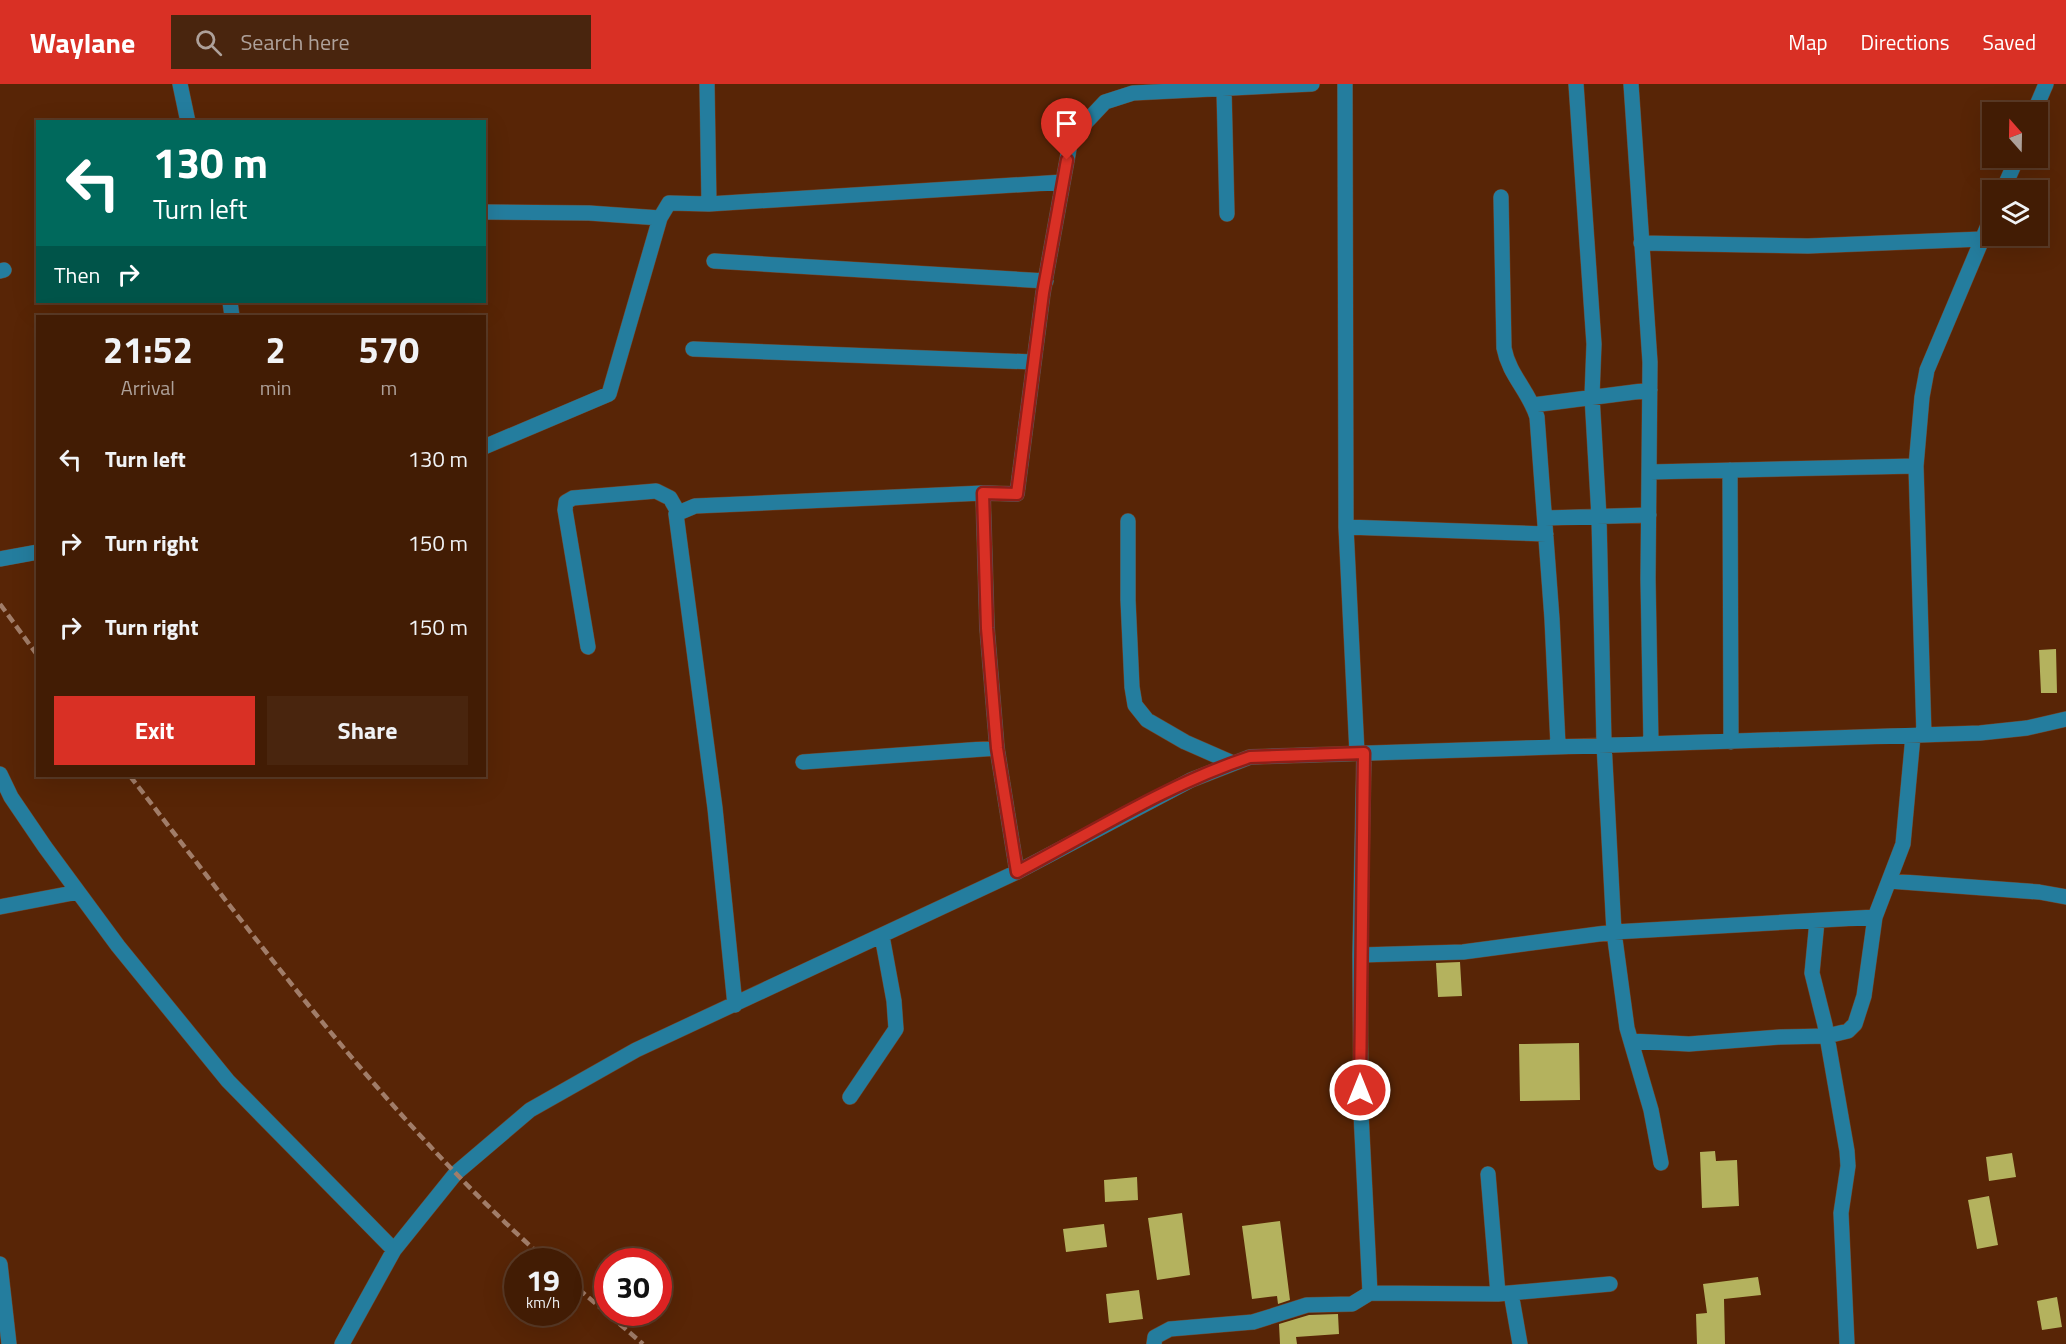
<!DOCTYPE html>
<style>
body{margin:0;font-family:"Titillium Web",sans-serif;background:#49250e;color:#f1f3f6;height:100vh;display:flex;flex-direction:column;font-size:22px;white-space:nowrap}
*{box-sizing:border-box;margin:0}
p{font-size:20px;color:#aea19a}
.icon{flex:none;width:33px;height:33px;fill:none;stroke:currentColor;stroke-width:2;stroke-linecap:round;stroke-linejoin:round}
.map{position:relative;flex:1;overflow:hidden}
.details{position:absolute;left:36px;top:231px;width:450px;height:462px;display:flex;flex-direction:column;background:#421c04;border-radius:0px;box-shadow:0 6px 24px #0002,0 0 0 2px #5a3a26}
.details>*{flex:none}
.banner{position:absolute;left:36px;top:36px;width:450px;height:183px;border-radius:0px;box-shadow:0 6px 24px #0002,0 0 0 2px #5a3a26;background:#00695c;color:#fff;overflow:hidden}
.needle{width:39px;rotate:340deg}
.buttons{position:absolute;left:1982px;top:18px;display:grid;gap:12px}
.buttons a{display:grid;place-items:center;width:66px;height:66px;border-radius:0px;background:#421c04;box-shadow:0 6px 24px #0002,0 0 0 2px #5a3a26;font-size:30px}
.speed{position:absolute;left:504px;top:1164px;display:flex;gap:12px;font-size:30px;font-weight:700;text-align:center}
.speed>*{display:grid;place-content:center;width:78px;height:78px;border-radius:50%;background:#421c04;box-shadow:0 6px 24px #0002,0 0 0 2px #5a3a26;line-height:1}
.speed small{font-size:15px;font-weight:400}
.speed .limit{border:9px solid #d22;background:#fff;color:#111}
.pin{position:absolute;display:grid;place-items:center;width:51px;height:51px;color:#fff;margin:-62px -26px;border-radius:50% 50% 50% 0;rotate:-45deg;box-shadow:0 0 6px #0007}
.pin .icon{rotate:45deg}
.me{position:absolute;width:66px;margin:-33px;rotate:0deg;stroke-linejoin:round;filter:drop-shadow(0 0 4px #0008)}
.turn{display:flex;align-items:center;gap:21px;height:126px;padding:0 18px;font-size:27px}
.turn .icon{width:78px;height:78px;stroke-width:2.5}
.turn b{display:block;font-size:42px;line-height:51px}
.then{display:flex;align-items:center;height:57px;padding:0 18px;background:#0003;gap:12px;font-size:22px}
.eta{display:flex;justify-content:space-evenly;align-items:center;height:102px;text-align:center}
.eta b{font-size:36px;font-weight:700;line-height:42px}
.action{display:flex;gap:12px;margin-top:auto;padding:12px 18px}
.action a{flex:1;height:69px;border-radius:0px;background:#d93025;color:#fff;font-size:24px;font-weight:700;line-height:69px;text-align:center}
.action a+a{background:#49250e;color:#f1f3f6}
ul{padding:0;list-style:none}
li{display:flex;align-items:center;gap:18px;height:84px;padding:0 18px}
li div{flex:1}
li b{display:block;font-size:22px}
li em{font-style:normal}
header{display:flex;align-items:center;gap:36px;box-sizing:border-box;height:84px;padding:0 30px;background:#d93025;color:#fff}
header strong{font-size:28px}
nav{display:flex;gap:33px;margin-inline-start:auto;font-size:21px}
.search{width:420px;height:54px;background:#49250e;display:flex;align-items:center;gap:15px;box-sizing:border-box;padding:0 21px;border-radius:0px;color:#aea19a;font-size:22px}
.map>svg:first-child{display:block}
</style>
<header>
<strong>Waylane</strong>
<div class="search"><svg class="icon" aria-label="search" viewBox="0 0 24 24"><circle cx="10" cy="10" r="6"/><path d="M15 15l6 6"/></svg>Search here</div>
<nav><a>Map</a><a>Directions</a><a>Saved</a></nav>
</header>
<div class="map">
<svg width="2066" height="1260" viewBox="0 0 2066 1260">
<rect width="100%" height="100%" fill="#582506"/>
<path fill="#b4b25e" d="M2056,565L2057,609H2041L2039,566Z
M1460,878L1462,912L1438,913L1436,879Z
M1579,959L1580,1016L1520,1017L1519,960Z
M1715,1067L1716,1077L1737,1076L1739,1122L1702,1124L1700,1068Z
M2012,1069L2016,1093L1989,1097L1986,1073Z
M1137,1093L1138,1116L1105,1118L1104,1096Z
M1989,1112L1998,1161L1977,1165L1968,1116Z
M1182,1129L1190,1191L1157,1196L1148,1134Z
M1280,1137L1290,1216L1278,1220L1277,1212L1252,1215L1242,1142Z
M1104,1140L1107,1163L1066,1168L1063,1145Z
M1758,1193L1761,1211L1724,1215L1725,1260H1697L1696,1230L1707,1229L1703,1200Z
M1139,1206L1143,1235L1109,1239L1106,1210Z
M2057,1213L2062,1243L2042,1246L2037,1217Z
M1338,1230L1339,1250L1296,1253L1297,1260H1280L1279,1240L1309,1231Z"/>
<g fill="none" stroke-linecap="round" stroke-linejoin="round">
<defs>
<path id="minor" d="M180,0L188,38
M707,0L709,120
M1345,0L1346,443L1357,669
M1576,0L1594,260L1592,312L1599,433L1604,659L1614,848L1627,944L1651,1026L1661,1079
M1631,0L1650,278L1648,495L1651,660
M1224,5L1227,130
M2034,28L2046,0
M2003,106L2017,74
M1501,113L1504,264C1509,291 1529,307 1537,333L1552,535L1558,661
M484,128L589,129L660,134L669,119L709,120L1063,98
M1641,159L1808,162L1982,155
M714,177L1046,197
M0,187L4,186
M230,218L232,232
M693,265L1033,278
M1533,321L1650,306
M484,363L609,310L660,134
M1730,386L1731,658
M1650,388L1916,382
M1545,434L1649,431
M1128,437V516L1132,603L1135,621L1147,636L1185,658L1233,679
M1346,443L1546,450
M0,475L38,468
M588,563L565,426L566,418L573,414L656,407L670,414L678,428
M1924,651L1916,382L1922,313L1927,286L1992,132
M1364,669L1360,871L1361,1029L1370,1209L1498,1210L1610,1200
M803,678L997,664
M0,690L11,713L45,763L118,862L228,997L394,1166
M1017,788L997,664L987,544L983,409L1017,410L1043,209L1071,54L1105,18L1133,9L1312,0
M1889,797L2039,808L2066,813
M0,823L78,808
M1817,837L1812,889L1825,941L1847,1067L1848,1082L1841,1129L1847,1260
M1360,871L1463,868L1614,848L1875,833
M735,921L715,724L676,430L695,422L983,409
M1631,957L1689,960L1780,953L1827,952L1848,947L1855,940L1864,912L1875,833L1903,760L1913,652
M850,1013L896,945L894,917L882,852
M1488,1090L1498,1210
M0,1180L9,1260
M1511,1209L1520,1260
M342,1260L394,1166L456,1089L530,1026L636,966L1017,788L1191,696L1250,673L1980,649L2027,644L2066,635
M1154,1260L1155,1253L1170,1245L1253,1238L1307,1221L1352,1220L1370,1209"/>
</defs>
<use href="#minor" stroke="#724429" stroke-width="16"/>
<use href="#minor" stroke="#247d9e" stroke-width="15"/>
<path stroke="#a17d69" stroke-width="4.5" stroke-dasharray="9 4.5" stroke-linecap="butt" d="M0,520L38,572
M130,692C260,860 388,1036 548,1178
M568,1196L643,1260"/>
</g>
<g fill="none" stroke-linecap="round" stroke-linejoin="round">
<defs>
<path id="route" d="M1067,76L1043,209L1017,410L983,409L987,544L997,664L1017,788C1093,748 1168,700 1250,673L1364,669L1360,1006"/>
</defs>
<use href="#route" stroke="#8d1f18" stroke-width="15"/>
<use href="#route" stroke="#d93025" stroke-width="10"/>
</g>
</svg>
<div class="buttons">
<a><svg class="needle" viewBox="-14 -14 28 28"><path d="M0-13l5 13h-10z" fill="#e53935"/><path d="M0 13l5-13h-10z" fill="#aea19a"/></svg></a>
<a><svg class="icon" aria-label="layers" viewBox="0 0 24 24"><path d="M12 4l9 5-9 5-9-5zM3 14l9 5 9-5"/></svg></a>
</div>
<div class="speed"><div>19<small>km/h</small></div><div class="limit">30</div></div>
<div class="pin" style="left:1067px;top:76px;background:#d93025"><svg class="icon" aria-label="arrive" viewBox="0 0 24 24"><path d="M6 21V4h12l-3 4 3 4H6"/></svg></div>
<svg class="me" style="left:1360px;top:1006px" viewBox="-20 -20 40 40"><circle r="17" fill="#d93025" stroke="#fff" stroke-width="3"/><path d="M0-11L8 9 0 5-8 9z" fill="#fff"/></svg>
<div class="banner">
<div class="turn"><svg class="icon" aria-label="left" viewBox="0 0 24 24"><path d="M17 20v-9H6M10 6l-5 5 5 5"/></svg><div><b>130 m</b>Turn left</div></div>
<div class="then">Then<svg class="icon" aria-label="right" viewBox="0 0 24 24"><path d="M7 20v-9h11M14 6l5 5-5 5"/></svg></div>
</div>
<section class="details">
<div class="eta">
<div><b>21:52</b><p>Arrival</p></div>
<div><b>2</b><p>min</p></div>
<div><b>570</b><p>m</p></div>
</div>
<ul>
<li><svg class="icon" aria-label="left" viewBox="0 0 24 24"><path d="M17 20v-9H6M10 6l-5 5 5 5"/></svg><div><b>Turn left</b></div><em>130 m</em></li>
<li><svg class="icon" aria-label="right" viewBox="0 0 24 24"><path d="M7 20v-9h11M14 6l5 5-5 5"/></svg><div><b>Turn right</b></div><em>150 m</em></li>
<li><svg class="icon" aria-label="right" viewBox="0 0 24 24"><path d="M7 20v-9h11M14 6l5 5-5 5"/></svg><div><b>Turn right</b></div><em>150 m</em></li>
</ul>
<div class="action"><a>Exit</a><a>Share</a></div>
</section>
</div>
